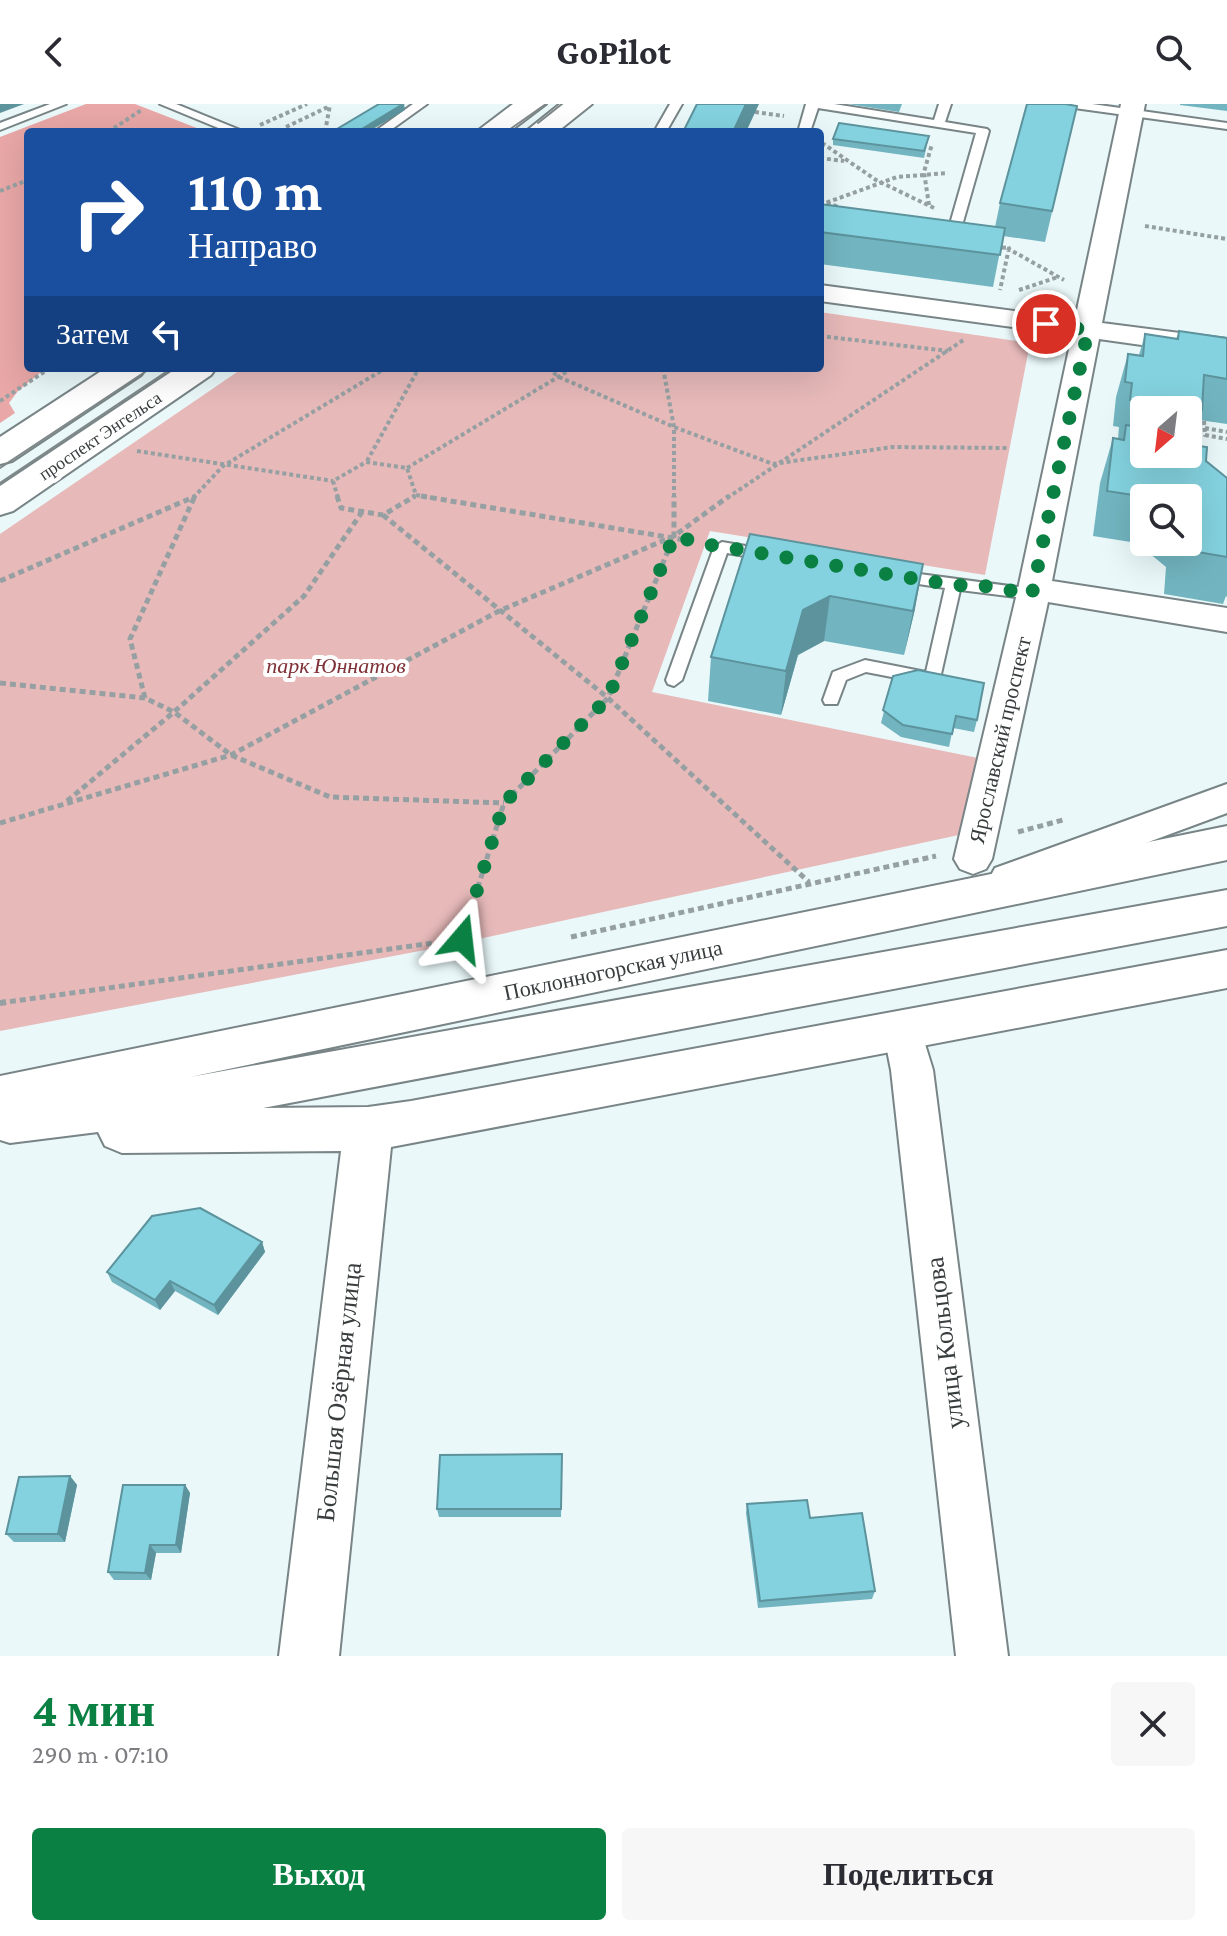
<!DOCTYPE html>
<html lang="ru">
<meta charset="utf-8">
<style>
body{margin:0;font-family:"Crimson Pro",serif;background:#f7f7f7;color:#2b2b33;height:100vh;display:flex;flex-direction:column;font-size:30px;white-space:nowrap}
*{box-sizing:border-box;margin:0}
p{font-size:26px;color:#7c7c81}
.icon{flex:none;width:44px;height:44px;fill:none;stroke:currentColor;stroke-width:2;stroke-linecap:round;stroke-linejoin:round}
.map{position:relative;height:1552px;overflow:hidden}
.drawer{display:flex;flex-direction:column;background:#fff;flex:1}
.drawer>*{flex:none}
.top-card{position:absolute;left:24px;top:24px;width:800px;height:244px;border-radius:8px;box-shadow:0 8px 32px #0002;background:#1a4fa0;color:#fff;overflow:hidden}
.needle{width:52px;rotate:208deg}
.controls{position:absolute;left:1130px;top:292px;display:grid;gap:16px}
.controls a{display:grid;place-items:center;width:72px;height:72px;border-radius:8px;background:#fff;box-shadow:0 8px 32px #0002;font-size:40px}
.pin{position:absolute;display:grid;place-items:center;width:68px;height:68px;color:#fff;margin:-34px;border:4px solid #fff;border-radius:50%;box-shadow:0 2px 8px #0007}
.me{position:absolute;width:88px;margin:-44px;rotate:17deg;stroke-linejoin:round;filter:drop-shadow(0 0 6px #0008)}
.turn{display:flex;align-items:center;gap:28px;height:168px;padding:0 32px;font-size:36px}
.turn .icon{width:104px;height:104px;stroke-width:2.5}
.turn b{display:block;font-size:56px;line-height:68px}
.then{display:flex;align-items:center;height:76px;padding:0 32px;background:#0003;gap:16px;font-size:30px}
.round{display:grid;place-items:center;flex:none;width:84px;height:84px;border-radius:8px;background:#f7f7f7}
.head{display:flex;align-items:center;justify-content:space-between;height:136px;padding:0 32px}
h1{font-size:48px;font-weight:700;line-height:60px;color:#0b8043}
.action{display:flex;gap:16px;margin-top:auto;padding:16px 32px}
.action a{flex:1;height:92px;border-radius:8px;background:#0b8043;color:#fff;font-size:32px;font-weight:700;line-height:92px;text-align:center}
.action a+a{background:#f7f7f7;color:#2b2b33}
header{display:flex;justify-content:space-between;align-items:center;height:104px;padding:0 32px;background:#fff;font-size:36px;font-weight:700}
.map>svg:first-child{display:block}
</style>
<header><svg class="icon" aria-label="back" viewBox="0 0 24 24"><path d="M15 5l-7 7 7 7"/></svg>GoPilot<svg class="icon" aria-label="search" viewBox="0 0 24 24"><circle cx="10" cy="10" r="6"/><path d="M15 15l6 6"/></svg></header>
<div class="map">
<svg width="1227" height="1552" viewBox="0 0 1227 1552">
<rect width="100%" height="100%" fill="#eaf8fa"/>
<path fill="#e7b9b9" d="M820,208L1030,239L985,471L710,427L652,588L983,655L968,729L446,842L0,927V430L243,264H820Z"/>
<path fill="#e9a7a7" d="M86,0H135L207,28H28V264H46L18,287L9,299L15,309L0,319V33Z"/>
<g fill="none" stroke-linecap="round" stroke-linejoin="round">
<defs>
<path id="lane" d="M50,0H66L0,26V19Z
M160,0H176L245,28H228Z
M413,0H427L388,28H374Z
M670,0H682L666,28H654Z
M806,0H834L934,16L939,0H951L945,18L987,25L989,27L959,132L963,135L961,138L946,134L976,29L818,4L810,28H798Z
M1061,0H1092L1227,19V25L1067,3Z
M722,438L769,446L777,451L769,456L727,449L682,576L674,582L668,580L666,576L714,443Z
M897,467L1032,485L1040,490L1032,495L960,486L939,579L933,581L866,568L846,576L837,600H825L823,596L833,568L865,556L926,568L945,484L892,476L889,472L892,468Z"/>
<path id="street" d="M1121,0H1145L1102,219L1227,235V253L1099,235L1052,477L1227,504V528L1048,498L992,755L986,765L973,770L960,765L954,755L1018,485L1072,231L820,197V181L1075,215Z
M1227,680V709L1008,790L995,786L989,775L995,764Z
M903,909L917,914L933,966L1008,1552H956L891,966L883,926L889,914Z"/>
<path id="secondary" d="M1227,722V756L190,973L1227,786V822L263,1004L368,1003L411,997L1227,846V884L391,1043L339,1552H279L341,1047L122,1049L105,1042L98,1028L10,1039L0,1036V972Z"/>
<path id="primary" d="M513,0H546L509,28H476Z
M560,0H592L557,28H525Z
M106,264H146L141,271L12,357L0,360V333Z
M177,264H216L211,271L13,407L0,411V382Z"/>
</defs>
<use href="#lane" stroke="#788486" stroke-width="4"/>
<use href="#street" stroke="#788486" stroke-width="4"/>
<use href="#secondary" stroke="#788486" stroke-width="4"/>
<use href="#primary" stroke="#788486" stroke-width="4"/>
<path stroke="#96a0a2" stroke-width="4" stroke-dasharray="4 3" stroke-linecap="butt" d="M755,8L784,12
M260,21L307,0
M286,23L330,2
M108,28L143,5
M325,28L330,1
M822,39L876,76L934,104
M820,54L844,57
M0,87L28,76
M820,97L839,103
M820,101L897,73L948,69
M929,101L924,68L932,40
M1145,122L1227,135
M995,143L1009,144L1000,186
M1007,144L1064,176
M1019,186L1058,173
M820,232L948,247
M548,264L559,273L674,323L773,360L893,343L1009,344
M663,264L674,323V394
M0,297L50,264
M1204,317L1205,331L1227,335
M1205,324L1227,328
M137,347L333,377
M367,357L419,264
M407,364L573,264
M416,391L433,394
M193,394L223,362L386,264
M338,394L333,377L366,358L407,364L416,391L411,394
M727,394L965,235"/>
<path stroke="#96a0a2" stroke-width="5" stroke-dasharray="6 4" stroke-linecap="butt" d="M337,392L341,404L383,411L415,392
M421,392L697,438
M383,411L608,594L809,778
M0,477L196,392
M0,579L145,594L174,608L231,651L330,693L504,699
M145,594L130,535L194,394
M67,697L174,608L304,492L362,408
M0,719L231,651L499,507L674,432L729,392
M1018,728L1063,716
M571,833L936,752
M0,899L462,835L504,699L608,594L674,432V392"/>
<path stroke="#96a0a2" stroke-width="6" stroke-dasharray="7 5" stroke-linecap="butt" d="M0,899L6,898"/>
<use href="#lane" fill="#fff" fill-rule="evenodd"/>
<use href="#street" fill="#fff" fill-rule="evenodd"/>
<use href="#secondary" fill="#fff" fill-rule="evenodd"/>
<use href="#primary" fill="#fff" fill-rule="evenodd"/>
<path stroke="#7f8889" stroke-width="2" d="M538,19L562,0
M506,28L546,0
M0,364L148,266
M0,379L172,264"/>
</g>
<path fill="#72b5c0" fill-rule="evenodd" d="M848,0H902L899,8Z
M1180,0H1227V7L1180,1Z
M1077,2L1045,138L1003,132L993,183L820,160V100L995,123L1000,99Z
M929,32L924,54L833,41V35Z
M1179,227L1227,234V320L1199,316L1191,341L1206,357L1227,374V493L1226,492L1223,500L1164,490L1166,463L1137,439L1093,432L1100,379L1113,334L1118,335L1119,323L1113,322L1116,293L1128,250L1139,251L1145,230L1176,235ZM1144,306H1188V350H1144ZM1144,394H1188V438H1144Z
M750,430L915,505L904,551L824,537L798,551L781,611L708,597L711,553Z
M893,572L977,616L974,628L953,624L949,643L901,633L881,619Z
M262,1138L265,1148L218,1211L175,1187L160,1206L112,1178L107,1168Z
M562,1359L561,1413H439L437,1405Z
M70,1372L77,1381L65,1438H14L6,1430Z
M185,1381L190,1389L181,1449H156L151,1476H114L108,1468Z
M747,1400L810,1414L875,1487L872,1495L758,1504L746,1409Z"/>
<path fill="#5c939c" d="M0,0H24L0,9Z
M404,0L405,6L368,28H357Z
M746,0H759L746,28H733Z
M923,460L915,505L904,551L913,507Z
M830,492L824,537L798,551L781,611L786,567L803,506Z
M262,1138L265,1148L218,1211L214,1201Z
M170,1177L175,1187L160,1206L155,1196Z
M70,1372L77,1381L65,1438L58,1430Z
M185,1381L190,1389L181,1449L176,1441Z
M150,1441L156,1449L151,1476L145,1469Z"/>
<path fill="#84d2df" stroke="#5c939c" stroke-width="2" d="M379,0H403L357,28H332Z
M697,0H746L733,28H683Z
M1027,0H1065L1077,2L1052,107L1000,99Z
M839,19L929,32L924,47L833,35Z
M820,100L1005,124L1000,151L820,128Z
M1179,227L1227,234V275L1204,271L1202,306L1130,296L1132,279L1125,278L1128,250L1143,252L1145,230L1178,235Z
M1126,321L1144,324V350H1188V330L1192,331L1191,341L1207,343L1206,357L1227,374V453L1180,445V438H1188V394H1152L1107,387L1113,334L1124,336Z
M750,430L923,460L913,507L830,492L803,506L786,567L711,553Z
M918,566L984,579L977,616L956,612L952,630L903,621L883,606L893,572Z
M200,1104L262,1138L214,1201L170,1177L155,1196L107,1168L152,1112Z
M562,1350L561,1405H437L440,1351Z
M70,1372L58,1430H6L19,1373Z
M123,1381H185L176,1441H150L145,1469L108,1468Z
M807,1396L810,1414L862,1409L875,1487L760,1497L747,1400Z"/>
<g fill="none" stroke-linecap="round" stroke-linejoin="round">
<path stroke="#0b8043" stroke-width="14" stroke-dasharray="0 25.2" d="M462,835L504,699L608,594L674,432L705,440L953,481L984,482L1032,490L1088,226L1046,220"/>
</g>
<g text-anchor="middle" dominant-baseline="central" stroke-width="8" stroke-linejoin="round" paint-order="stroke">
<g font-size="18" fill="#383d3e" stroke="#fff">
<text transform="translate(100 332) rotate(-34)">проспект Энгельса</text>
</g>
<g font-size="22" font-style="italic" fill="#7f3137" stroke="#fff">
<text x="336" y="561">парк Юннатов</text>
</g>
<g font-size="22" fill="#383d3e" stroke="#fff">
<text transform="translate(1000 636) rotate(-77)">Ярославский проспект</text>
<text transform="translate(613 866) rotate(-12)">Поклонногорская улица</text>
</g>
<g font-size="26" fill="#383d3e" stroke="#fff">
<text transform="translate(945 1239) rotate(-97)">улица Кольцова</text>
<text transform="translate(339 1288) rotate(-84)">Большая Озёрная улица</text>
</g>
</g>
</svg>
<div class="controls">
<a><svg class="needle" viewBox="-14 -14 28 28"><path d="M0-13l5 13h-10z" fill="#e53935"/><path d="M0 13l5-13h-10z" fill="#7c7c81"/></svg></a>
<a><svg class="icon" aria-label="search" viewBox="0 0 24 24"><circle cx="10" cy="10" r="6"/><path d="M15 15l6 6"/></svg></a>
</div>
<div class="pin" style="left:1046px;top:220px;background:#d93025"><svg class="icon" aria-label="arrive" viewBox="0 0 24 24"><path d="M6 21V4h12l-3 4 3 4H6"/></svg></div>
<svg class="me" style="left:462px;top:835px" viewBox="-20 -20 40 40"><path d="M0-17L14 15 0 8-14 15z" fill="#0b8043" stroke="#fff" stroke-width="4"/></svg>
<div class="top-card">
<div class="turn"><svg class="icon" aria-label="right" viewBox="0 0 24 24"><path d="M7 20v-9h11M14 6l5 5-5 5"/></svg><div><b>110 m</b>Направо</div></div>
<div class="then">Затем<svg class="icon" aria-label="left" viewBox="0 0 24 24"><path d="M17 20v-9H6M10 6l-5 5 5 5"/></svg></div>
</div>
</div>
<section class="drawer">
<div class="head"><div><h1>4 мин</h1><p>290 m · 07:10</p></div><a class="round"><svg class="icon" aria-label="close" viewBox="0 0 24 24"><path d="M6 6l12 12M18 6L6 18"/></svg></a></div>
<div class="action"><a>Выход</a><a>Поделиться</a></div>
</section>
